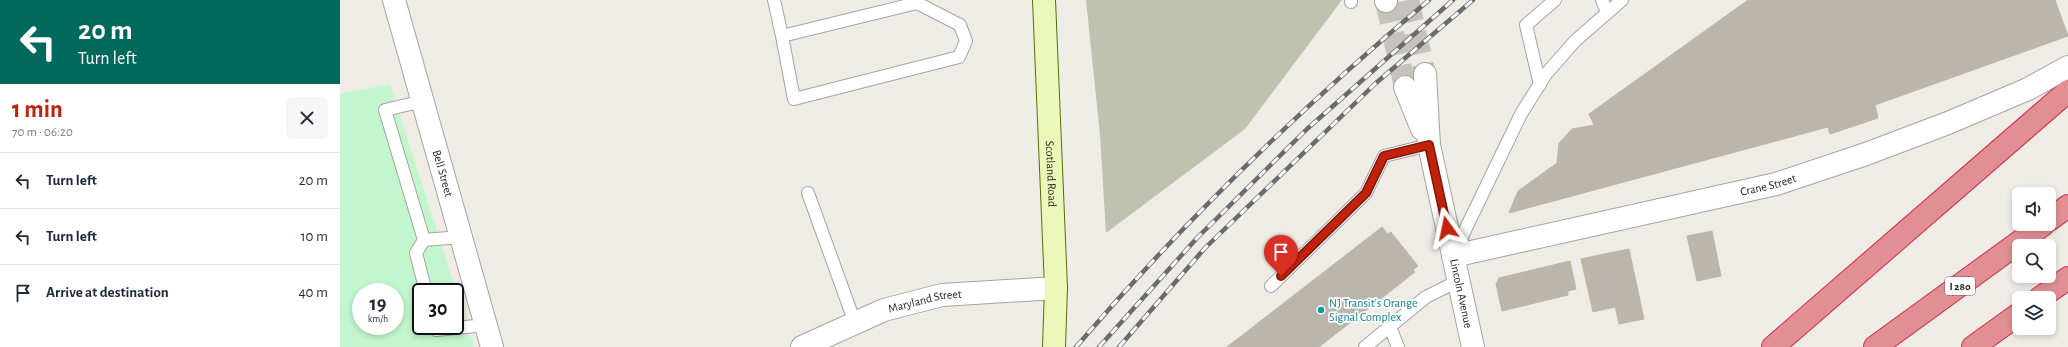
<!DOCTYPE html>
<meta charset="utf-8">
<style>
body{margin:0;font-family:"Alegreya Sans",sans-serif;background:#f6f6f7;color:#1f2937;height:100vh;display:flex;flex-direction:column;font-size:15px;white-space:nowrap}
*{box-sizing:border-box;margin:0}
p{font-size:13px;color:#747a83}
.icon{flex:none;width:22px;height:22px;fill:none;stroke:currentColor;stroke-width:2;stroke-linecap:round;stroke-linejoin:round}
.map{position:relative;flex:1;overflow:hidden}
.details{display:flex;flex-direction:column;background:#fff;width:340px}
.details>*{flex:none}
.hud{background:#00695c;color:#fff;overflow:hidden}
.controls{position:absolute;left:1672px;top:187px;display:grid;gap:8px}
.controls a{display:grid;place-items:center;width:44px;height:44px;border-radius:6px;background:#fff;box-shadow:0 2px 6px #0003;font-size:20px}
.speed{position:absolute;left:12px;top:283px;display:flex;gap:8px;font-size:20px;font-weight:700;text-align:center}
.speed>*{display:grid;place-content:center;width:52px;height:52px;border-radius:50%;background:#fff;box-shadow:0 2px 6px #0003;line-height:1}
.speed small{font-size:10px;font-weight:400}
.speed .limit{border:2px solid #111;border-radius:6px;background:#fff;color:#111}
.pin{position:absolute;display:grid;place-items:center;width:34px;height:34px;color:#fff;margin:-41px -17px;border-radius:50% 50% 50% 0;rotate:-45deg;box-shadow:0 0 4px #0007}
.pin .icon{rotate:45deg}
.me{position:absolute;width:44px;margin:-22px;rotate:348deg;stroke-linejoin:round;filter:drop-shadow(0 0 3px #0008)}
.turn{display:flex;align-items:center;gap:14px;height:84px;padding:0 12px;font-size:18px}
.turn .icon{width:52px;height:52px;stroke-width:2.5}
.turn b{display:block;font-size:28px;line-height:34px}
.round{display:grid;place-items:center;flex:none;width:42px;height:42px;border-radius:6px;background:#f6f6f7}
.headline{display:flex;align-items:center;justify-content:space-between;height:68px;padding:0 12px}
h1{font-size:24px;font-weight:700;line-height:30px;color:#c22209}
ul{padding:0;list-style:none}
li{display:flex;align-items:center;gap:12px;height:56px;padding:0 12px;border-top:1px solid #e0e1e3}
li div{flex:1}
li b{display:block;font-size:15px}
li em{font-style:normal}
main{display:flex;flex:1;min-height:0}
.map>svg:first-child{display:block}
</style>
<main>
<section class="details">
<div class="hud">
<div class="turn"><svg class="icon" aria-label="left" viewBox="0 0 24 24"><path d="M17 20v-9H6M10 6l-5 5 5 5"/></svg><div><b>20 m</b>Turn left</div></div>
</div>
<div class="headline"><div><h1>1 min</h1><p>70 m · 06:20</p></div><a class="round"><svg class="icon" aria-label="close" viewBox="0 0 24 24"><path d="M6 6l12 12M18 6L6 18"/></svg></a></div>
<ul>
<li><svg class="icon" aria-label="left" viewBox="0 0 24 24"><path d="M17 20v-9H6M10 6l-5 5 5 5"/></svg><div><b>Turn left</b></div><em>20 m</em></li>
<li><svg class="icon" aria-label="left" viewBox="0 0 24 24"><path d="M17 20v-9H6M10 6l-5 5 5 5"/></svg><div><b>Turn left</b></div><em>10 m</em></li>
<li><svg class="icon" aria-label="arrive" viewBox="0 0 24 24"><path d="M6 21V4h12l-3 4 3 4H6"/></svg><div><b>Arrive at destination</b></div><em>40 m</em></li>
</ul>
</section>
<div class="map">
<svg width="1728" height="347" viewBox="0 0 1728 347">
<rect width="100%" height="100%" fill="#eeece4"/>
<path fill="#c0c2b0" d="M746,0H1002L905,129L766,233L760,135Z"/>
<path fill="#c2f7ce" fill-rule="evenodd" d="M50,84L134,347H0V94ZM21,292H55V326H21ZM81,292H115V326H81Z"/>
<path fill="#bab5ad" stroke="#bfb5a7" d="M1408,0H1715L1728,36L1535,105L1538,118L1490,134L1488,127L1169,213L1178,191L1217,163L1219,143L1232,129L1254,125L1249,114Z
M1042,227L1048,234L1051,232L1078,266L1073,270L1075,272L979,347H887Z
M1372,231L1381,276L1357,281L1347,236Z
M1289,249L1304,319L1279,324L1264,254Z
M1264,254L1275,307L1253,312L1241,259Z
M1230,261L1236,289L1228,291V295L1162,311L1156,284L1159,278Z"/>
<g fill="none" stroke-linecap="round" stroke-linejoin="round">
<path stroke="#c4c3bc" stroke-width="22" stroke-dasharray="22 11" stroke-linecap="butt" d="M1068,0L1085,74
M1046,1L1065,87"/>
<defs>
<path id="service" d="M434,0L442,36
M572,0L577,3L620,25L626,41L619,57L454,99L442,36L577,3
M1011,0V2
M1262,0L1267,12
M1200,85L1186,25L1215,0
M83,101L45,110L84,240L121,237
M468,193L515,323
M84,240L76,253L86,292
M1114,253L1181,114L1206,74L1235,41L1282,0
M931,286L1026,193L1044,156L1089,145
M95,326L96,330L146,325
M1050,327L1058,347
M1025,347L1086,297L1118,281"/>
<g id="minor">
<path id="s1" d="M54,0L152,347"/>
<path d="M1046,1V0"/>
<path id="s2" d="M1085,74L1089,145L1133,347"/>
<path d="M1065,87L1082,129"/>
<path id="s3" d="M1113,256L1436,184L1526,154L1608,123L1688,89L1728,67"/>
<path id="s4" d="M462,347L544,310L602,295L716,288"/>
</g>
<g id="secondary">
<path id="s5" d="M704,0L716,288L714,347"/>
</g>
<path id="motorway" d="M1709,220L1728,206
M1700,298L1728,278
M1433,347L1728,91
M1535,347L1704,224
M1633,347L1679,314"/>
</defs>
<use href="#service" stroke="#a4a4a4" stroke-width="14"/>
<use href="#minor" stroke="#a4a4a4" stroke-width="24"/>
<use href="#secondary" stroke="#566f0a" stroke-width="24"/>
<use href="#motorway" stroke="#d12c4e" stroke-width="24"/>
<use href="#service" stroke="#fff" stroke-width="12"/>
<use href="#minor" stroke="#fff" stroke-width="22"/>
<use href="#secondary" stroke="#ebf6b9" stroke-width="22"/>
<use href="#motorway" stroke="#e28f93" stroke-width="22"/>
<defs>
<path id="rail" d="M736,347C843,222 963,106 1089,0
M759,347L857,238L967,129L1113,0
M779,347L865,248L1036,83L1133,0"/>
</defs>
<use href="#rail" stroke="#6b6b6b" stroke-width="4.5"/>
<use href="#rail" stroke="#fff" stroke-width="3" stroke-dasharray="9" stroke-linecap="butt"/>
</g>
<g fill="none" stroke-linecap="round" stroke-linejoin="round">
<defs>
<path id="route" d="M941,276L1026,193L1044,156L1089,145L1107,228"/>
</defs>
<use href="#route" stroke="#7e1606" stroke-width="10"/>
<use href="#route" stroke="#c22209" stroke-width="7"/>
</g>
<circle fill="#0f9aa8" stroke="#fff" stroke-width="1.5" cx="981" cy="310" r="4"/>
<g text-anchor="middle" dominant-baseline="central" stroke-width="3.5" stroke-linejoin="round" paint-order="stroke">
<rect fill="#fff" stroke="#616161" stroke-width="1" x="1605" y="277" width="30" height="18" rx="3"/>
<g font-size="11" font-weight="bold" fill="#1d1d1d">
<text x="1620" y="286">I 280</text>
</g>
<g font-size="12" fill="#1d1d1d" stroke="#fff">
<text stroke="none"><textPath href="#s1" startOffset="180">Bell Street</textPath></text>
<text stroke="none"><textPath href="#s5" startOffset="174">Scotland Road</textPath></text>
<text stroke="none"><textPath href="#s3" startOffset="323">Crane Street</textPath></text>
<text stroke="none"><textPath href="#s2" startOffset="223">Lincoln Avenue</textPath></text>
<text stroke="none"><textPath href="#s4" startOffset="132">Maryland Street</textPath></text>
</g>
<g font-size="12" fill="#0d838f" stroke="#fff" text-anchor="start">
<text x="989" y="303">NJ Transit's Orange<tspan x="989" dy="14">Signal Complex</tspan></text>
</g>
</g>
</svg>
<div class="controls">
<a><svg class="icon" aria-label="sound" viewBox="0 0 24 24"><path d="M4 9h4l5-4v14l-5-4H4zM17 9q2 3 0 6"/></svg></a>
<a><svg class="icon" aria-label="search" viewBox="0 0 24 24"><circle cx="10" cy="10" r="6"/><path d="M15 15l6 6"/></svg></a>
<a><svg class="icon" aria-label="layers" viewBox="0 0 24 24"><path d="M12 4l9 5-9 5-9-5zM3 14l9 5 9-5"/></svg></a>
</div>
<div class="speed"><div>19<small>km/h</small></div><div class="limit">30</div></div>
<div class="pin" style="left:941px;top:276px;background:#d93025"><svg class="icon" aria-label="arrive" viewBox="0 0 24 24"><path d="M6 21V4h12l-3 4 3 4H6"/></svg></div>
<svg class="me" style="left:1107px;top:228px" viewBox="-20 -20 40 40"><path d="M0-17L14 15 0 8-14 15z" fill="#c22209" stroke="#fff" stroke-width="4"/></svg>
</div>
</main>
